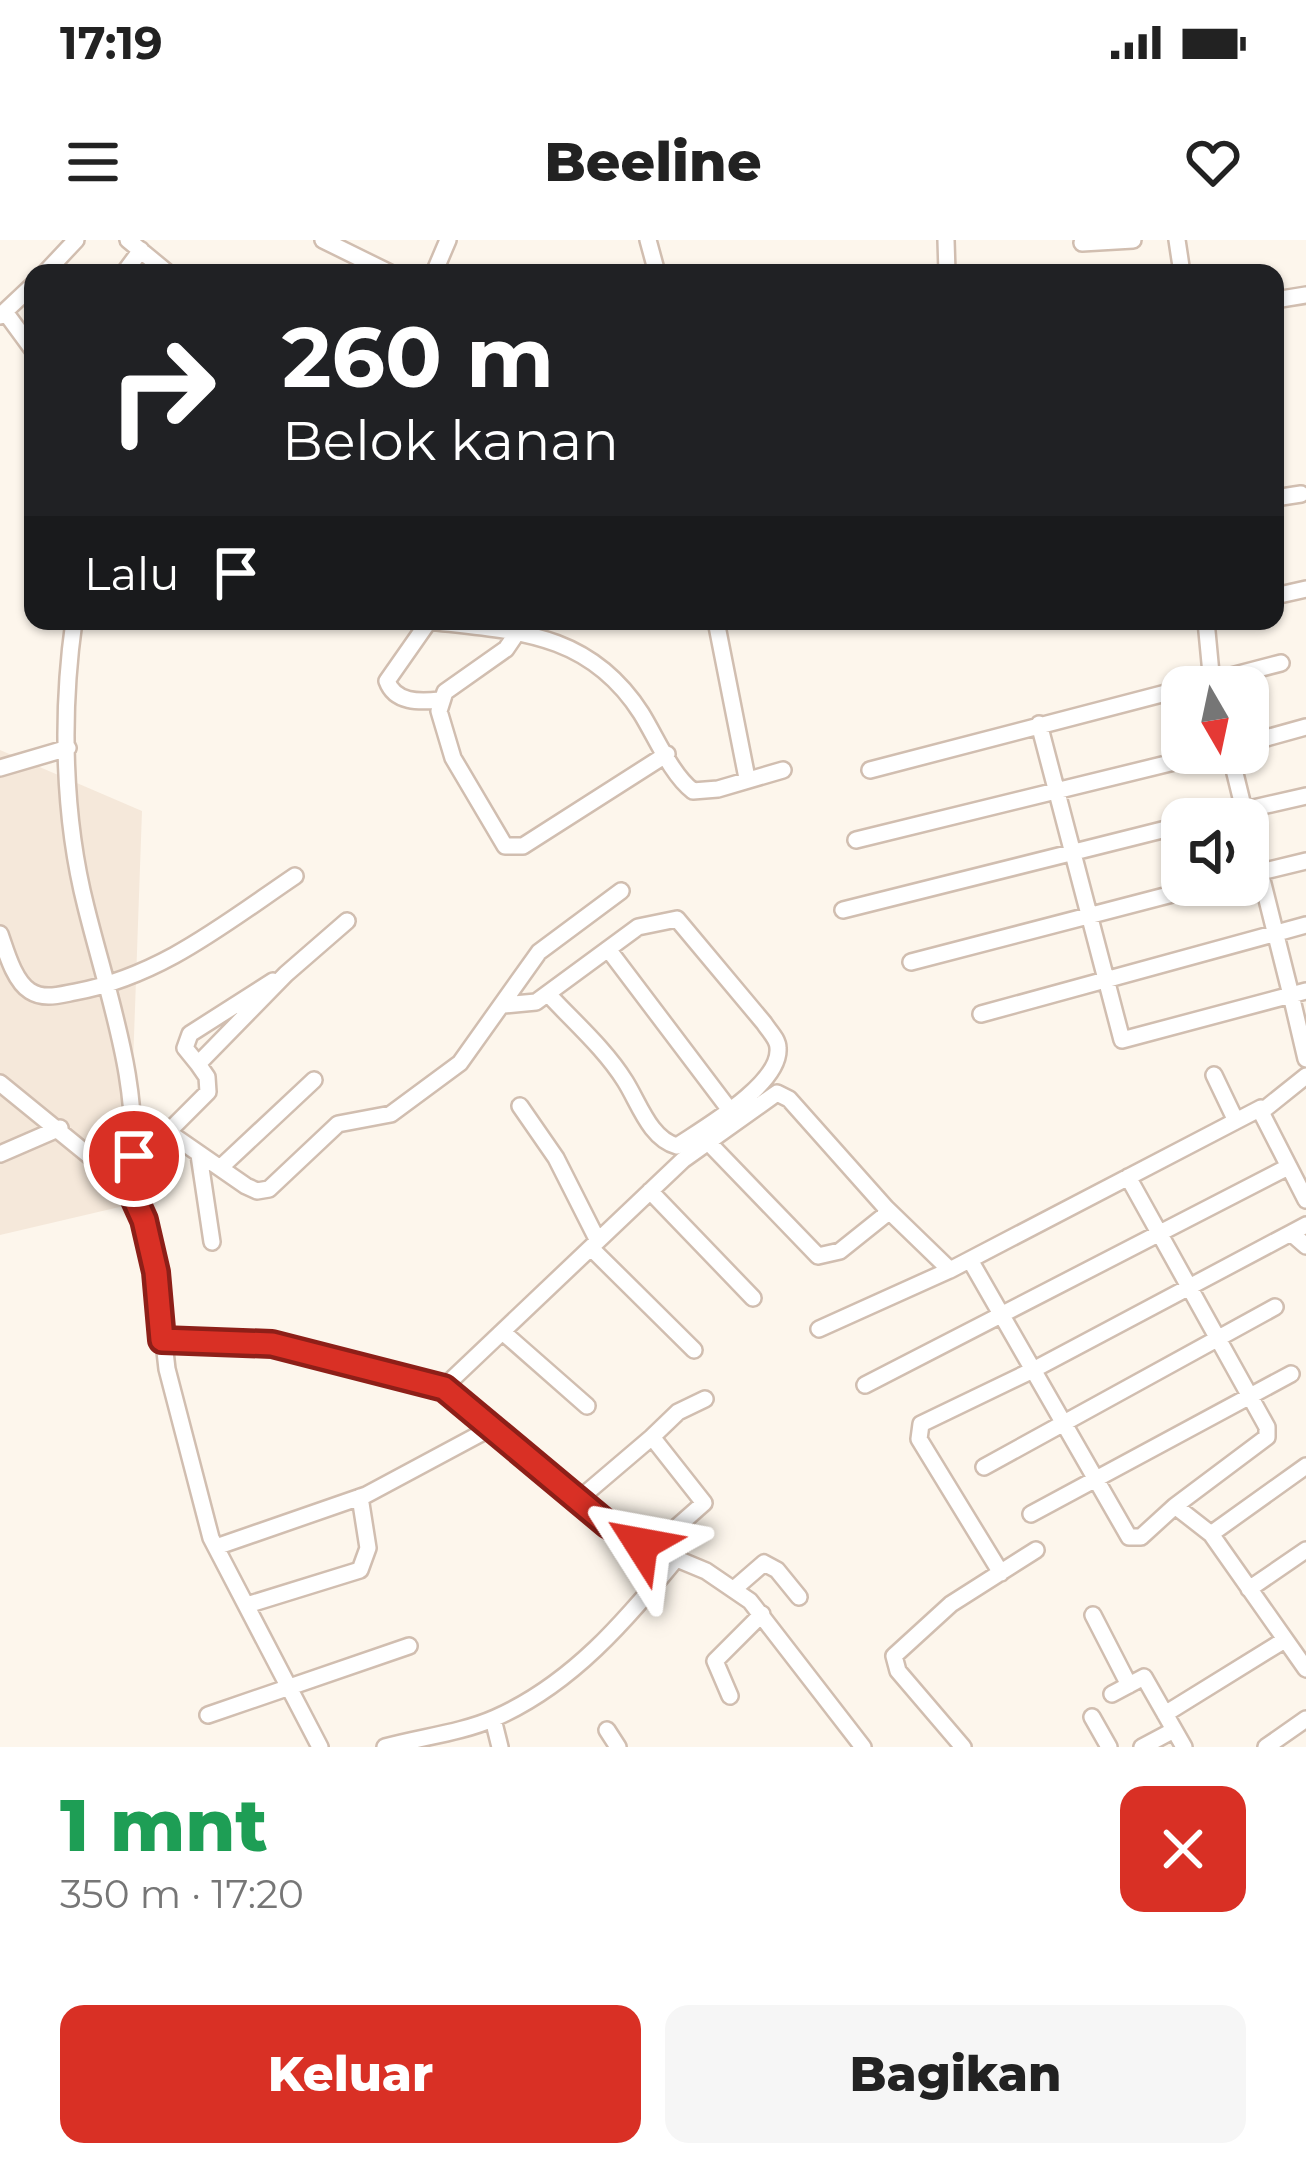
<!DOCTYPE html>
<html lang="id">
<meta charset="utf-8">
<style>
body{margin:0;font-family:Montserrat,sans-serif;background:#f6f6f6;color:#222;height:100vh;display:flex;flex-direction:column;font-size:45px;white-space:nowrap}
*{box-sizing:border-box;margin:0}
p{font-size:39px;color:#767676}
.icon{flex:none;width:66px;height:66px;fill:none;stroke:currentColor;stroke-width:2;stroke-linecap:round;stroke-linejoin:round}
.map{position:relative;height:1507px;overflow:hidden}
.details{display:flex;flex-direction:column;background:#fff;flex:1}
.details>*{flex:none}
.guide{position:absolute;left:24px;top:24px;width:1260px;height:366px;border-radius:24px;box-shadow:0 3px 9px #0004;background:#202124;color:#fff;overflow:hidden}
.needle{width:78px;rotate:171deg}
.fabs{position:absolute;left:1161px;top:426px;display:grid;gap:24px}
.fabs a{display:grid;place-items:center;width:108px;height:108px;border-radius:24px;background:#fff;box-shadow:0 3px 9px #0004;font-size:60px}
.pin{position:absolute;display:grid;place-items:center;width:102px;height:102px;color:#fff;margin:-51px;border:6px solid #fff;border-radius:50%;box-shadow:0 3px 12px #0007}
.me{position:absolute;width:132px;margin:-66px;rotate:304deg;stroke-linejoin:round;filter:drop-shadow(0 0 9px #0008)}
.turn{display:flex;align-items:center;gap:42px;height:252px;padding:0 60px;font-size:54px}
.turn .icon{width:156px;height:156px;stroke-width:2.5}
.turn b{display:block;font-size:84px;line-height:102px}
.then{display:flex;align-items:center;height:114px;padding:0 60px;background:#0003;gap:24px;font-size:45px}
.round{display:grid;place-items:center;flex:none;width:126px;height:126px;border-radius:24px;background:#f6f6f6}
.headline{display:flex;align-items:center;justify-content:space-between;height:204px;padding:0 60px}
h1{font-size:72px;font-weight:800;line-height:90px;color:#1e9e55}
.cta{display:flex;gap:24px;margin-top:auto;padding:24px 60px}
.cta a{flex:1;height:138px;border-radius:24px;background:#d93025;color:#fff;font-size:48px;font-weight:800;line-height:138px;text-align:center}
.cta a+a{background:#f6f6f6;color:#222}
.status{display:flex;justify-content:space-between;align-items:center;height:84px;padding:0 60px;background:#fff;direction:ltr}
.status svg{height:33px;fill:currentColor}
header{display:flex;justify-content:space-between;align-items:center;height:156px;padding:0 60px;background:#fff;font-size:54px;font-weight:800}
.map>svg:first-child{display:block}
</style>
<div class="status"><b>17:19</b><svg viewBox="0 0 49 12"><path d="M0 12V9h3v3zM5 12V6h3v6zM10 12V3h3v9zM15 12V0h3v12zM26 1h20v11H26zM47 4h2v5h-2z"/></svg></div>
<header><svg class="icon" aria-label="menu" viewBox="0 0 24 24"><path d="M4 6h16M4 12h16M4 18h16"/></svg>Beeline<svg class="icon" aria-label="heart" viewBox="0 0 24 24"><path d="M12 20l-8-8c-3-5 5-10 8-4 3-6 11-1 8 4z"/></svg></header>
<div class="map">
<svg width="1306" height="1507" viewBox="0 0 1306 1507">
<rect width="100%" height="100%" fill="#fdf6ec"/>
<path fill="#f5e8da" d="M0,510L142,571L128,965L0,995Z"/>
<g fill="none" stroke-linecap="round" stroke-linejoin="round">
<defs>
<path id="minor" d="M128,0L168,33
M323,0L390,33
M648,0L657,33
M946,0L947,33
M1177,0L1182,33
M1082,3L1133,0
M45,33L76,0
M124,33L141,10
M434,33L448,0
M1275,60L1306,55
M5,72L33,110
M0,76L33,45
M1275,258L1301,254
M1275,356L1306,349
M74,381C61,473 63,577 86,667C109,760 144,851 130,949
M428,381C516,391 589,392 641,473C656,497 671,534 693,551L718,549L783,530
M429,381L387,441C395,463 419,462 440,460
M525,381L506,409L445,452L439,471L453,518L505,606H523L667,514
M716,381L747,538
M1206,381L1212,444
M1039,484L1122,800L1291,755L1248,584
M1248,503L1306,487
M1230,513L1245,574
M0,528L68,508
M870,530L1281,423
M1205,579L1306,556
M856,600L1211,513
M1248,635L1306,621
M843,670L1182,585
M0,694C6,711 14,741 30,751C44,760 59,755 75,752C161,736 224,684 295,636
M608,709L729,869
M911,722L1207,645
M1306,751L1291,755L1306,819
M504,765L536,762L638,687L677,679L764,783C769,791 778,799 778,808C781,844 704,888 677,906C650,899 639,863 625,841C605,809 574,782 549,755
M981,774L1306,685
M198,824L185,808L190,794L273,741
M1214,835L1236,881
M1306,836L1261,872L1306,960
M0,843L130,949L144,980L156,1032L167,1129L211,1298L320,1507
M520,866L556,918L597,999
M134,883L168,892L246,946L257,951L269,949L338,884L391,874L460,823L539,712L621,651
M168,892L208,852L207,837L198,824L286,734L347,681
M0,914L60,888
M199,915L212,1002
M220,928L314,840
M1128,937L1267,1187V1197L1175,1266
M650,951L753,1058
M1306,985L1291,993L1306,1006
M592,1009L694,1110
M970,1020L1129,1297H1141L1175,1266L1211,1294L1306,1429
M950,1030L1261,868
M819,1089L950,1030L886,968
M505,1094L587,1166
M162,1100L272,1104L444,1147L607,1284L641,1304L706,1331L750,1361L863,1507
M865,1145L1288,927
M444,1147L683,920L777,853L789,859L886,968L885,975L840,1011L818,1016L709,903
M652,1197L678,1172L705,1159
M984,1227L1275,1067
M578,1260L652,1197L704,1263L653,1308
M1031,1274L1291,1134
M1211,1294L1306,1226
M216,1307L366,1255L491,1188
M1001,1333L919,1199L921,1184L1033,1130L1291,993
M734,1349L764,1323L777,1330L799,1357
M1249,1349L1306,1310
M247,1365L360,1330L368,1308L360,1257
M1093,1375L1129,1445
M1112,1454L1144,1437L1184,1507
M730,1456L715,1421L762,1374
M1165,1474L1283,1401
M208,1475L409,1406
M1092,1477L1109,1507
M493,1479L500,1507
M607,1490L618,1507
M385,1507C421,1497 461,1493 495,1478C572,1444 625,1381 677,1318
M963,1507L898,1431L894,1416L951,1364L1036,1310
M1142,1507L1174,1490
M1266,1507L1306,1479"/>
</defs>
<use href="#minor" stroke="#d1beb0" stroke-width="20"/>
<use href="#minor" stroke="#fff" stroke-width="15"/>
</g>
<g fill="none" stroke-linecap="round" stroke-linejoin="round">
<defs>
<path id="route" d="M134,916L130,949L144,980L156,1032L162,1100L272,1104L444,1148L607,1284L641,1304"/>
</defs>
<use href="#route" stroke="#8d1f18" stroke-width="30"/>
<use href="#route" stroke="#d93025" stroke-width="21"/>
</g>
</svg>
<div class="fabs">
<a><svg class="needle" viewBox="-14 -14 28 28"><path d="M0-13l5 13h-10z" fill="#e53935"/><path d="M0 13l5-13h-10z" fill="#767676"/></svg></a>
<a><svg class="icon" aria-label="sound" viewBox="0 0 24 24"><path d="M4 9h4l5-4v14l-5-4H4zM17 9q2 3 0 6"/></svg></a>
</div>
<div class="pin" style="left:134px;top:916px;background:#d93025"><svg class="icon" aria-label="arrive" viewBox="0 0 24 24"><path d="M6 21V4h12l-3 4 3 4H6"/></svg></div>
<svg class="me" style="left:641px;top:1304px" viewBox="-20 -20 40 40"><path d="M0-17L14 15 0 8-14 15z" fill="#d93025" stroke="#fff" stroke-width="4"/></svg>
<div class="guide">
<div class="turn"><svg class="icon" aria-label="right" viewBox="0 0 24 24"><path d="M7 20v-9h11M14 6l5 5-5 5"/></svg><div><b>260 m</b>Belok kanan</div></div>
<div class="then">Lalu<svg class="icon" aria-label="arrive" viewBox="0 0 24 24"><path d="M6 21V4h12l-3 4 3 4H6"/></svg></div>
</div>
</div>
<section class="details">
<div class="headline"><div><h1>1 mnt</h1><p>350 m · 17:20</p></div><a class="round" style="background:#d93025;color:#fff"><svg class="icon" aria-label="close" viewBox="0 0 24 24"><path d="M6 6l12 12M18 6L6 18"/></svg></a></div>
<div class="cta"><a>Keluar</a><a>Bagikan</a></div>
</section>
